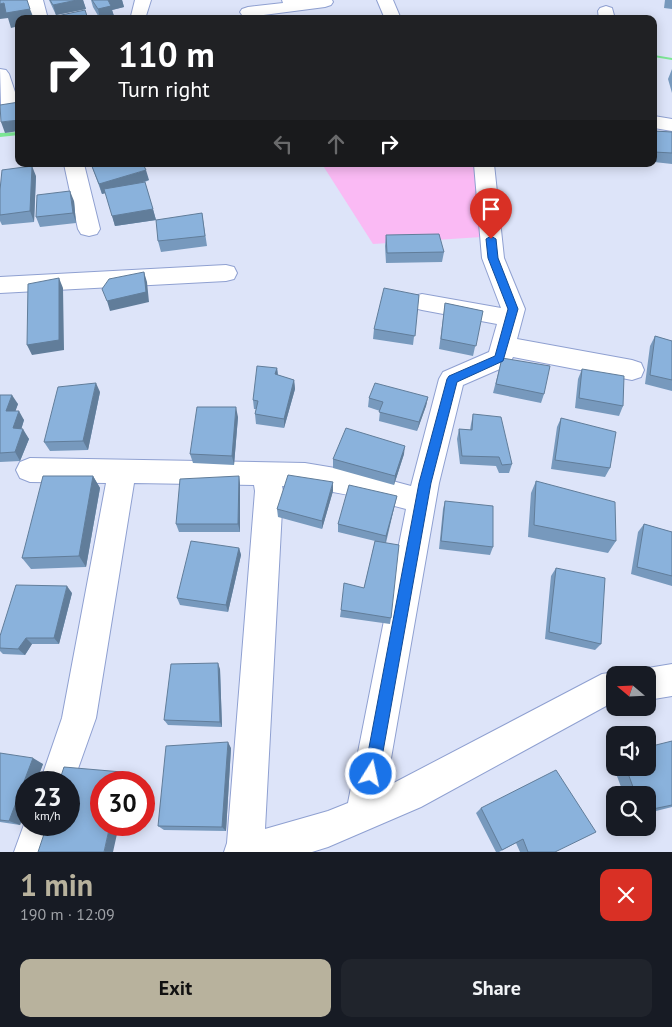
<!DOCTYPE html>
<meta charset="utf-8">
<style>
body{margin:0;font-family:"PT Sans",sans-serif;background:#20242c;color:#f1f3f6;height:100vh;display:flex;flex-direction:column;font-size:19px;white-space:nowrap}
*{box-sizing:border-box;margin:0}
p{font-size:16px;color:#9ea1a6}
.icon{flex:none;width:28px;height:28px;fill:none;stroke:currentColor;stroke-width:2;stroke-linecap:round;stroke-linejoin:round}
.map{position:relative;height:852px;overflow:hidden}
.panel{display:flex;flex-direction:column;background:#171b24;flex:1}
.panel>*{flex:none}
.guide{position:absolute;left:15px;top:15px;width:642px;height:152px;border-radius:10px;box-shadow:0 2px 12px #0003;background:#202124;color:#fff;overflow:hidden}
.needle{width:32px;rotate:289deg}
.fabs{position:absolute;left:606px;top:666px;display:grid;gap:10px}
.fabs a{display:grid;place-items:center;width:50px;height:50px;border-radius:10px;background:#171b24;box-shadow:0 2px 12px #0003;font-size:25px}
.speed{position:absolute;left:15px;top:771px;display:flex;gap:10px;font-size:25px;font-weight:700;text-align:center}
.speed>*{display:grid;place-content:center;width:65px;height:65px;border-radius:50%;background:#171b24;box-shadow:0 2px 12px #0003;line-height:1}
.speed small{font-size:12px;font-weight:400}
.speed .limit{border:8px solid #d22;background:#fff;color:#111}
.pin{position:absolute;display:grid;place-items:center;width:42px;height:42px;color:#fff;margin:-51px -21px;border-radius:50% 50% 50% 0;rotate:-45deg;box-shadow:0 0 5px #0007}
.pin .icon{rotate:45deg}
.me{position:absolute;width:55px;margin:-28px;rotate:10deg;stroke-linejoin:round;filter:drop-shadow(0 0 4px #0008)}
.turn{display:flex;align-items:center;gap:18px;height:105px;padding:0 20px;font-size:22px}
.turn .icon{width:65px;height:65px;stroke-width:2.5}
.turn b{display:block;font-size:35px;line-height:42px}
.lanes{display:flex;align-items:center;height:48px;padding:0 20px;background:#0003;justify-content:center;gap:25px;direction:ltr}
.lanes .off{opacity:.35}
.round{display:grid;place-items:center;flex:none;width:52px;height:52px;border-radius:10px;background:#20242c}
.head{display:flex;align-items:center;justify-content:space-between;height:85px;padding:0 20px}
h1{font-size:30px;font-weight:800;line-height:38px;color:#b8b29d}
.action{display:flex;gap:10px;margin-top:auto;padding:10px 20px}
.action a{flex:1;height:58px;border-radius:10px;background:#b8b29d;color:#111;font-size:20px;font-weight:800;line-height:58px;text-align:center}
.action a+a{background:#20242c;color:#f1f3f6}
.map>svg:first-child{display:block}
</style>
<div class="map">
<svg width="672" height="852" viewBox="0 0 672 852">
<rect width="100%" height="100%" fill="#dde4f9"/>
<path fill="#fabaf4" d="M322,164H475L482,237L373,244Z"/>
<g fill="none" stroke-linecap="round" stroke-linejoin="round">
<path fill="#7ce695" fill-rule="evenodd" d="M654,55L672,58V60L654,57Z
M19,132V135L0,137V133Z"/>
<defs>
<path id="minor" d="M27,0H43L48,19H32Z
M135,0H151L145,19H133L131,16Z
M282,0H332L333,2L331,5L325,7L248,17L242,15L240,12L242,9L248,7L283,3Z
M377,0H393L401,19H385Z
M606,6L612,8L615,19H599L598,11L600,8Z
M0,69L6,70L9,74L19,104L16,109L10,111L4,109L1,105Z
M654,116L672,119V131L654,128Z
M64,164H84L100,229L97,234L89,236L81,234L78,229Z
M474,164H494L504,258L525,309L517,339L632,360L641,363L644,370L641,377L632,380L513,357L509,365L463,385L439,483L386,787L602,674L615,672L623,675H615V704L606,706L421,807L328,847L312,852H224L227,843L255,491L254,485L134,483L96,718L69,794V782H40L62,718L106,483L30,482L20,478L16,470L20,462L30,458L305,463L359,472L411,486L439,379L443,372L489,352L497,324L422,310L414,308L410,302L414,296L422,294L501,308L482,258ZM282,486C324,488 365,498 406,509L348,803L328,811L265,829L283,491Z
M226,265L234,267L237,273L234,279L226,281L0,293V277Z
M672,664V696L648,700V675H635L636,672L648,668Z
M26,819V825H60L50,852H14Z"/>
</defs>
<use href="#minor" stroke="#8fa0d1" stroke-width="2"/>
<use href="#minor" fill="#fff" fill-rule="evenodd"/>
</g>
<path fill="#7799bd" d="M49,0H83L86,9L56,15Z
M91,0H122L124,7L112,10L114,16L100,19L93,7Z
M665,0H672V9L664,8Z
M672,69V93L668,79Z
M654,131L672,132V164L654,162Z
M91,164L149,180L145,182L156,220L115,226L106,193L102,194Z
M36,176L34,222L2,225L0,221V190Z
M74,201L76,223L40,227L36,217Z
M202,213L207,246L161,252L158,241Z
M386,235L444,252L442,262L386,263L385,246Z
M419,295L413,345L373,339L374,329Z
M445,303L483,311L473,356L439,349Z
M655,336L672,341V391L645,384L650,346Z
M502,358L544,394L541,403L493,393Z
M277,368L278,375L294,380L295,389L284,428L256,424L255,414L256,409H254L253,400Z
M582,369L623,406L619,416L575,408L578,379Z
M100,392L88,450L50,451L44,442Z
M0,395L18,404L15,411L24,420L21,429L29,439L20,461L0,462Z
M428,397L426,406L417,431L379,421L380,411L368,407L369,398Z
M473,414L512,464L509,473H499L496,466L460,464L457,439L459,429L470,430L471,424Z
M238,417L234,465L193,463L190,454Z
M561,418L610,468L605,477L551,469L557,427Z
M404,454L394,485L333,468V459Z
M93,476L100,488L86,567L31,569L22,558Z
M239,476L240,485V532H179L176,524Z
M536,481L616,541L608,553L528,537L531,493Z
M333,491L322,529L278,517L277,509Z
M397,496L395,504L386,543L391,618L390,624L340,617L341,610L364,588L375,541L338,532V524Z
M445,501L493,547L490,555L439,549L443,509Z
M644,524L672,532V586L631,574L638,532Z
M239,548L241,555L228,612L180,605L177,598Z
M556,568L601,644L595,650L545,639L551,576Z
M72,593L59,644H32L25,655L3,654L0,651V648Z
M220,669L222,727L168,725L164,720Z
M672,741V807L648,813V795H624L611,760L615,757V768H648Z
M231,748L226,831L164,830L158,826Z
M0,753L43,764L20,825L0,822Z
M481,808L555,852H520L516,843L499,852H496L476,813Z"/>
<path fill="#617d9a" d="M77,0H83L86,9L56,15L53,5Z
M108,0H122L124,7L112,10L114,16L100,19L98,9Z
M4,3L30,9L34,19H19V26L11,28L8,18L0,19V4Z
M19,120V131L5,133L1,122Z
M32,166L36,176L34,222L30,211Z
M146,170L149,180L102,194L99,184Z
M70,191L74,201L76,223L73,213Z
M153,209L156,220L115,226L112,216Z
M144,272L147,282L149,302L110,311L107,301Z
M59,278L63,288L64,350L32,355L27,345Z
M277,368L278,377L275,374Z
M294,380L295,389L284,428V419Z
M96,383L100,392L88,450L83,441Z
M12,395L18,404L12,421L6,411Z
M428,397L426,406L417,431L419,422Z
M236,407L238,417L234,465L232,456Z
M19,411L24,420L19,437L13,428Z
M23,429L29,439L20,461L15,452Z
M405,446L404,454L394,485L395,476Z
M93,476L100,488L86,567L79,556Z
M239,476L240,485V532L238,524Z
M333,482V491L322,529V521Z
M397,496L385,544L386,536Z
M239,548L241,555L228,612L226,605Z
M67,586L72,593L59,644L54,638Z
M26,638L32,644L25,655L18,649Z
M218,663L220,669L222,727L220,722Z
M228,742L231,748L226,831L222,827Z
M33,758L43,764L36,782H26V809L20,825L9,821Z
M122,772L129,778L128,782H120Z
M110,825H119L113,852H104Z"/>
<path fill="#8ab2dc" stroke="#617d9a" d="M0,0H27L30,9L6,13L4,3L0,4Z
M50,0H77L53,5Z
M92,0H108L111,6L98,9Z
M85,10L88,19H52V17Z
M19,102V120L1,122L0,105Z
M654,131L672,132V153L654,152Z
M91,164H143L146,170L99,184Z
M32,166L30,211L0,215V190L2,170Z
M145,182L153,209L112,216L104,189Z
M70,191L73,213L36,217L37,195Z
M202,213L205,236L158,241L156,220Z
M439,234L444,252L387,253L386,235Z
M144,272L146,292L107,301L102,289L109,279Z
M59,278V340L27,345L28,284Z
M384,288L419,295L415,336L374,329Z
M445,303L483,311L476,346L441,339Z
M655,336L672,341V380L650,375Z
M502,358L550,366L544,394L496,384Z
M257,366L277,368L275,374L294,380L284,419L255,414L258,401L253,400Z
M582,369L624,376L623,406L579,398Z
M96,383L83,441L44,442L58,387Z
M375,383L428,397L419,422L379,412L383,402L369,398Z
M0,395H12L6,411H19L13,428L23,429L15,452L0,453Z
M197,407H236L232,456L190,454Z
M473,414L501,417L512,464L502,465L499,457L462,456L459,429L472,430Z
M561,418L616,432L610,468L555,460Z
M346,428L405,446L395,476L333,459Z
M288,475L333,482L322,521L277,509Z
M43,476H93L79,556L22,558Z
M239,476L238,524H176L180,479Z
M536,481L615,502L616,541L534,525Z
M349,485L397,496L386,536L338,524Z
M445,501L493,506V547L441,541Z
M644,524L672,532V576L637,567Z
M191,541L239,548L226,605L177,598Z
M375,541L399,545L391,618L341,610L344,583L364,588Z
M556,568L605,578L601,644L549,632Z
M16,585L67,586L54,638H26L18,649L0,648V636Z
M218,663L220,722L164,720L171,664Z
M672,741V805L648,810V795H636L626,768H648V747Z
M228,742L222,827L158,826L166,746Z
M0,753L33,758L9,821L0,820Z
M64,767L122,772L120,782H101V825H110L104,852H38L47,825H69V782H59Z
M556,770L596,832L555,852H528L523,839L502,850L481,808Z"/>
<path fill="#1a73e8" stroke="#114b97" d="M491,236L496,239L498,258L518,309L503,361L457,382L431,483L379,774L376,779L371,782L366,779L364,774L419,483L447,379L449,376L495,356L508,309L488,258L486,239Z"/>
</svg>
<div class="fabs">
<a><svg class="needle" viewBox="-14 -14 28 28"><path d="M0-13l5 13h-10z" fill="#e53935"/><path d="M0 13l5-13h-10z" fill="#9ea1a6"/></svg></a>
<a><svg class="icon" aria-label="sound" viewBox="0 0 24 24"><path d="M4 9h4l5-4v14l-5-4H4zM17 9q2 3 0 6"/></svg></a>
<a><svg class="icon" aria-label="search" viewBox="0 0 24 24"><circle cx="10" cy="10" r="6"/><path d="M15 15l6 6"/></svg></a>
</div>
<div class="speed"><div>23<small>km/h</small></div><div class="limit">30</div></div>
<div class="pin" style="left:491px;top:239px;background:#d93025"><svg class="icon" aria-label="arrive" viewBox="0 0 24 24"><path d="M6 21V4h12l-3 4 3 4H6"/></svg></div>
<svg class="me" style="left:371px;top:774px" viewBox="-20 -20 40 40"><circle r="17" fill="#1a73e8" stroke="#fff" stroke-width="3"/><path d="M0-11L8 9 0 5-8 9z" fill="#fff"/></svg>
<div class="guide">
<div class="turn"><svg class="icon" aria-label="right" viewBox="0 0 24 24"><path d="M7 20v-9h11M14 6l5 5-5 5"/></svg><div><b>110 m</b>Turn right</div></div>
<div class="lanes"><svg class="icon off" aria-label="left" viewBox="0 0 24 24"><path d="M17 20v-9H6M10 6l-5 5 5 5"/></svg><svg class="icon off" aria-label="ahead" viewBox="0 0 24 24"><path d="M12 20V5M6 11l6-6 6 6"/></svg><svg class="icon" aria-label="right" viewBox="0 0 24 24"><path d="M7 20v-9h11M14 6l5 5-5 5"/></svg></div>
</div>
</div>
<section class="panel">
<div class="head"><div><h1>1 min</h1><p>190 m · 12:09</p></div><a class="round" style="background:#d93025;color:#fff"><svg class="icon" aria-label="close" viewBox="0 0 24 24"><path d="M6 6l12 12M18 6L6 18"/></svg></a></div>
<div class="action"><a>Exit</a><a>Share</a></div>
</section>
